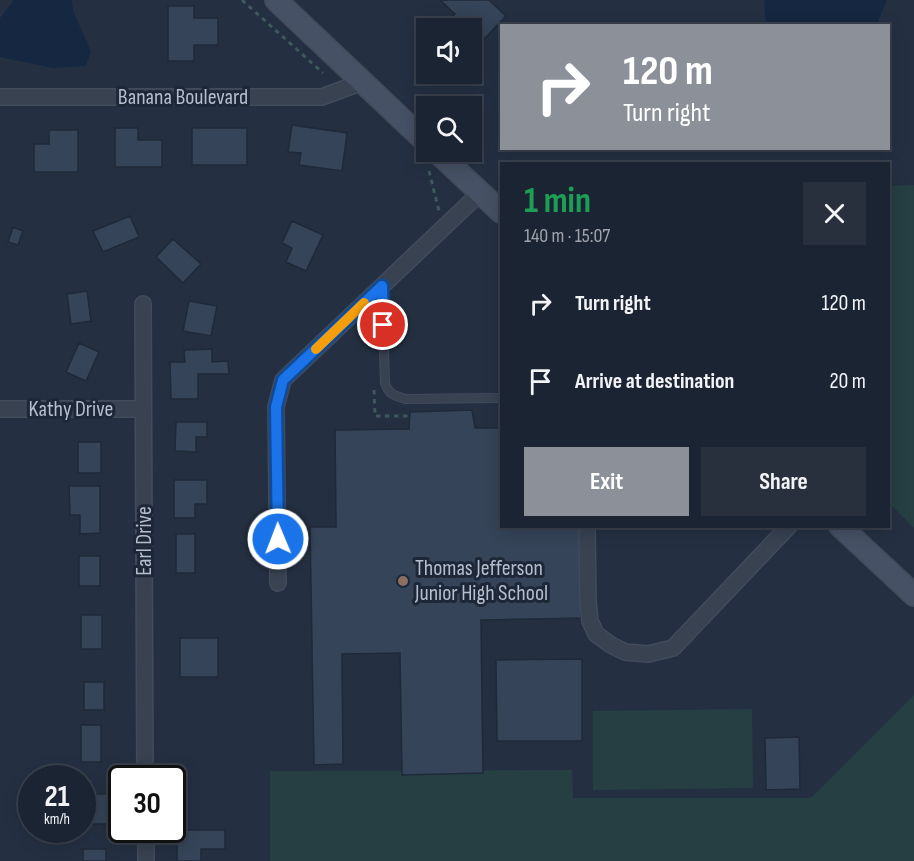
<!DOCTYPE html>
<meta charset="utf-8">
<style>
body{margin:0;font-family:"Sofia Sans Condensed",sans-serif;background:#28303e;color:#f1f3f6;height:100vh;display:flex;flex-direction:column;font-size:22px;white-space:nowrap}
*{box-sizing:border-box;margin:0}
p{font-size:20px;color:#a0a4ac}
.icon{flex:none;width:33px;height:33px;fill:none;stroke:currentColor;stroke-width:2;stroke-linecap:round;stroke-linejoin:round}
.map{position:relative;flex:1;overflow:hidden}
.drawer{position:absolute;left:500px;top:162px;width:390px;height:366px;display:flex;flex-direction:column;background:#1b2432;border-radius:0px;box-shadow:0 3px 15px #0003,0 0 0 2px #39414d}
.drawer>*{flex:none}
.top-card{position:absolute;left:500px;top:24px;width:390px;height:126px;border-radius:0px;box-shadow:0 3px 15px #0003,0 0 0 2px #39414d;background:#8c9099;color:#fff;overflow:hidden}
.fabs{position:absolute;left:416px;top:18px;display:grid;gap:12px}
.fabs a{display:grid;place-items:center;width:66px;height:66px;border-radius:0px;background:#1b2432;box-shadow:0 3px 15px #0003,0 0 0 2px #39414d;font-size:30px}
.speed{position:absolute;left:18px;top:765px;display:flex;gap:12px;font-size:30px;font-weight:700;text-align:center}
.speed>*{display:grid;place-content:center;width:78px;height:78px;border-radius:50%;background:#1b2432;box-shadow:0 3px 15px #0003,0 0 0 2px #39414d;line-height:1}
.speed small{font-size:15px;font-weight:400}
.speed .limit{border:3px solid #111;border-radius:9px;background:#fff;color:#111}
.pin{position:absolute;display:grid;place-items:center;width:51px;height:51px;color:#fff;margin:-26px;border:3px solid #fff;border-radius:50%;box-shadow:0 2px 6px #0007}
.me{position:absolute;width:66px;margin:-33px;rotate:359deg;stroke-linejoin:round;filter:drop-shadow(0 0 4px #0008)}
.turn{display:flex;align-items:center;gap:21px;height:126px;padding:0 24px;font-size:27px}
.turn .icon{width:78px;height:78px;stroke-width:2.5}
.turn b{display:block;font-size:42px;line-height:51px}
.round{display:grid;place-items:center;flex:none;width:63px;height:63px;border-radius:0px;background:#28303e}
.overview{display:flex;align-items:center;justify-content:space-between;height:102px;padding:0 24px}
h1{font-size:36px;font-weight:700;line-height:45px;color:#1e9e55}
.button{display:flex;gap:12px;margin-top:auto;padding:12px 24px}
.button a{flex:1;height:69px;border-radius:0px;background:#8c9099;color:#fff;font-size:24px;font-weight:700;line-height:69px;text-align:center}
.button a+a{background:#28303e;color:#f1f3f6}
ul{padding:0;list-style:none}
li{display:flex;align-items:center;gap:18px;height:78px;padding:0 24px}
li div{flex:1}
li b{display:block;font-size:22px}
li em{font-style:normal}
.map>svg:first-child{display:block}
</style>
<div class="map">
<svg width="914" height="861" viewBox="0 0 914 861">
<rect width="100%" height="100%" fill="#243042"/>
<path fill="#263f43" d="M914,185V528L888,502V186Z
M914,695V861H270V771L572,770L573,798H811Z
M752,709L753,788L593,790V711Z"/>
<path fill="#162741" d="M12,0H72L73,11L91,51L86,66L53,68L0,57V18L13,2Z
M764,0H887L879,19L878,26L766,25Z"/>
<path fill="#354458" stroke="#1f2939" stroke-width="1.5" d="M440,0H489L506,16L471,53V28H441L455,14Z
M168,6H194V18H218V45H194V61H168Z
M292,125L347,133L342,171L299,165L301,153L288,152Z
M115,128H138V140H162V167H115Z
M192,128H247V165H192Z
M49,130H78V172H34V144H49Z
M130,216L139,237L103,252L93,231Z
M292,221L323,235L306,271L286,262L292,248L282,243Z
M13,227L23,231L18,245L8,242Z
M173,239L201,264L183,283L156,257Z
M87,291L91,321L71,324L67,294Z
M189,301L217,306L211,336L183,331Z
M79,343L99,352L86,381L66,372Z
M212,349V362L228,361L229,374H198V399H171L170,362H185L184,350Z
M472,410L475,428H501V526H580L581,618L481,620L483,773L402,775L400,653L342,654L343,764L314,765L310,527H336L335,430L409,429L410,412Z
M176,422H207V437H196V452L175,451Z
M78,442H101V473H78Z
M174,480H207V504H195V518H174Z
M69,486H100V533L80,534V515H70Z
M176,534H195V573H176Z
M79,556H100V586H79Z
M81,615H102V649H81Z
M180,638H218V677H180Z
M582,659V741H497L496,660Z
M84,682H104V710H84Z
M81,725H101V762H81Z
M799,737L800,789L766,790L765,738Z
M82,794H113V824H82Z
M177,830H225V849H201V861H177Z
M83,849H106V861H83Z"/>
<g fill="none" stroke-linecap="round" stroke-linejoin="round">
<defs>
<path id="service" d="M382,288L385,383C389,395 394,395 405,399L501,398"/>
<path id="minor" d="M0,97H322L362,82
M143,304L145,778
M0,409H143
M587,526L588,603L590,621L596,634L611,645L625,652L648,654L673,648L789,526
M278,583L276,407L283,380L480,193
M146,830V861"/>
<path id="secondary" d="M276,0L426,142
M437,152L501,212
M840,526L914,595"/>
</defs>
<use href="#service" stroke="#424b5b" stroke-width="10"/>
<use href="#minor" stroke="#424b5b" stroke-width="18"/>
<use href="#secondary" stroke="#424b5b" stroke-width="24"/>
<path stroke="#3f585a" stroke-width="3" stroke-dasharray="4.5 4.5" stroke-linecap="butt" d="M242,0L323,73
M429,171L439,211
M374,390L375,416H409"/>
<use href="#service" stroke="#384251" stroke-width="8"/>
<use href="#minor" stroke="#384251" stroke-width="15"/>
<use href="#secondary" stroke="#465165" stroke-width="21"/>
</g>
<g fill="none" stroke-linecap="round" stroke-linejoin="round">
<defs>
<path id="route" d="M278,539L276,407L283,380L382,286L383,325"/>
</defs>
<use href="#route" stroke="#114b97" stroke-width="15"/>
<use href="#route" stroke="#1a73e8" stroke-width="10"/>
<path stroke="#f59e0b" stroke-width="10" d="M316,349L364,303"/>
</g>
<circle fill="#8d6e63" stroke="#1d2737" stroke-width="2" cx="403" cy="581" r="6"/>
<g text-anchor="middle" dominant-baseline="central" stroke-width="6" stroke-linejoin="round" paint-order="stroke">
<g font-size="22" fill="#b5becc" stroke="#1d2737">
<text x="183" y="97">Banana Boulevard</text>
<text x="71" y="409">Kathy Drive</text>
<text transform="translate(144 541) rotate(-90)">Earl Drive</text>
</g>
<g font-size="22" fill="#b5becc" stroke="#1d2737" text-anchor="start">
<text x="415" y="568">Thomas Jefferson<tspan x="415" dy="25">Junior High School</tspan></text>
</g>
</g>
</svg>
<div class="fabs">
<a><svg class="icon" aria-label="sound" viewBox="0 0 24 24"><path d="M4 9h4l5-4v14l-5-4H4zM17 9q2 3 0 6"/></svg></a>
<a><svg class="icon" aria-label="search" viewBox="0 0 24 24"><circle cx="10" cy="10" r="6"/><path d="M15 15l6 6"/></svg></a>
</div>
<div class="speed"><div>21<small>km/h</small></div><div class="limit">30</div></div>
<div class="pin" style="left:383px;top:325px;background:#d93025"><svg class="icon" aria-label="arrive" viewBox="0 0 24 24"><path d="M6 21V4h12l-3 4 3 4H6"/></svg></div>
<svg class="me" style="left:278px;top:539px" viewBox="-20 -20 40 40"><circle r="17" fill="#1a73e8" stroke="#fff" stroke-width="3"/><path d="M0-11L8 9 0 5-8 9z" fill="#fff"/></svg>
<div class="top-card">
<div class="turn"><svg class="icon" aria-label="right" viewBox="0 0 24 24"><path d="M7 20v-9h11M14 6l5 5-5 5"/></svg><div><b>120 m</b>Turn right</div></div>
</div>
<section class="drawer">
<div class="overview"><div><h1>1 min</h1><p>140 m · 15:07</p></div><a class="round"><svg class="icon" aria-label="close" viewBox="0 0 24 24"><path d="M6 6l12 12M18 6L6 18"/></svg></a></div>
<ul>
<li><svg class="icon" aria-label="right" viewBox="0 0 24 24"><path d="M7 20v-9h11M14 6l5 5-5 5"/></svg><div><b>Turn right</b></div><em>120 m</em></li>
<li><svg class="icon" aria-label="arrive" viewBox="0 0 24 24"><path d="M6 21V4h12l-3 4 3 4H6"/></svg><div><b>Arrive at destination</b></div><em>20 m</em></li>
</ul>
<div class="button"><a>Exit</a><a>Share</a></div>
</section>
</div>
